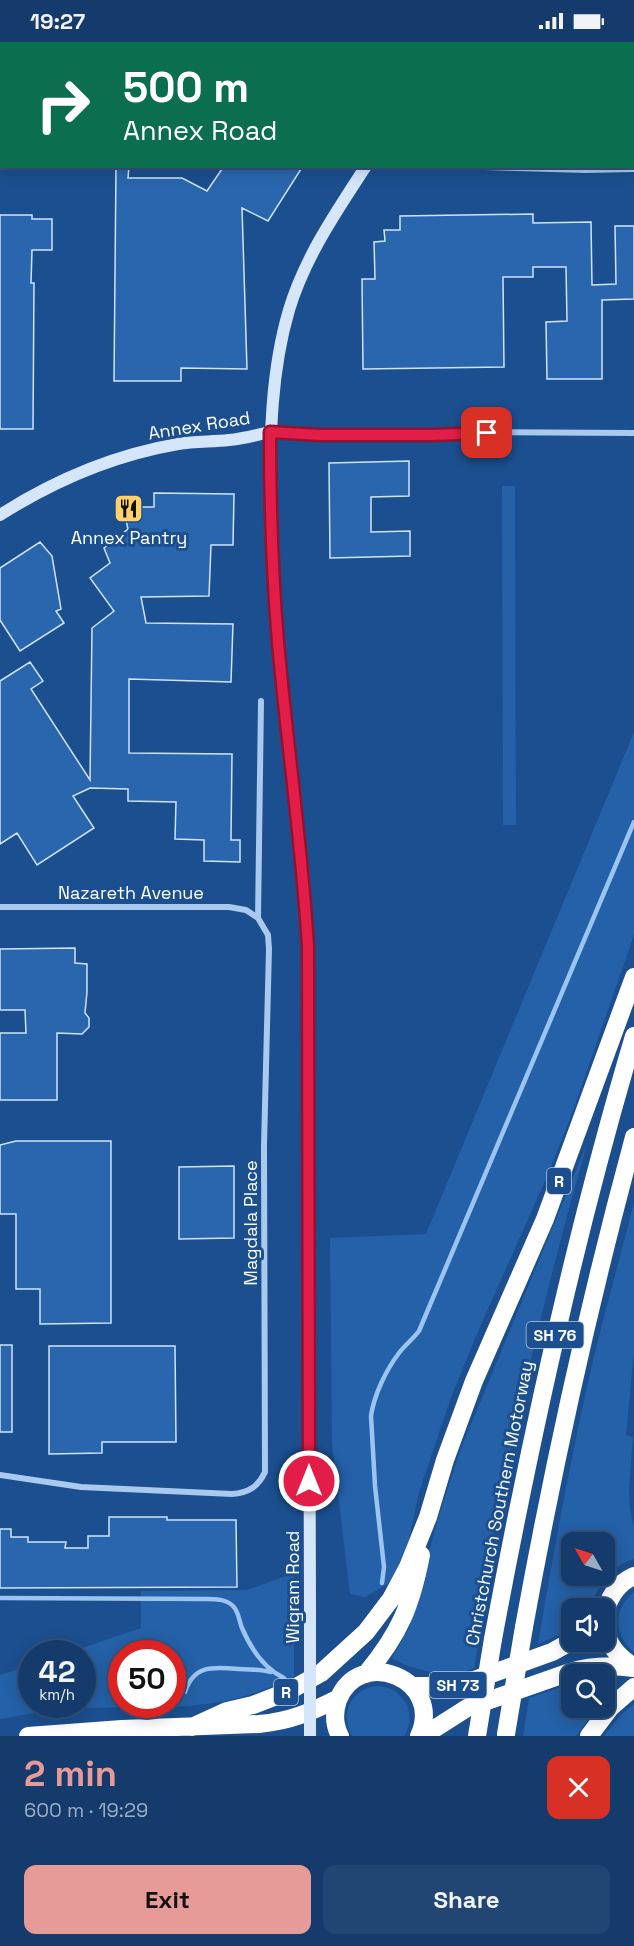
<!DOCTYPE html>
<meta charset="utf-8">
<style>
body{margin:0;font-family:"Space Grotesk",sans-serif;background:#214673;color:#f1f3f6;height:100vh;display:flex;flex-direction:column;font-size:22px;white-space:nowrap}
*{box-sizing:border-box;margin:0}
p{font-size:20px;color:#9dadc1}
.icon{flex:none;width:33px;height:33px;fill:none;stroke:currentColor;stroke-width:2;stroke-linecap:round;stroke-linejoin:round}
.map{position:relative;height:1694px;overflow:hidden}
.panel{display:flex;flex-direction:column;background:#143b6b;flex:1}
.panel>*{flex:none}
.hud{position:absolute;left:0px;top:0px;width:634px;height:126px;box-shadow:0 3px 15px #0003,0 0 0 2px #33557e;background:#0b6e4f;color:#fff;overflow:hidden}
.needle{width:39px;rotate:309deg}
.controls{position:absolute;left:561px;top:1490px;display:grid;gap:12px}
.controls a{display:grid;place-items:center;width:54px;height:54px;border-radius:12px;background:#143b6b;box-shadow:0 3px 15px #0003,0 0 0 2px #33557e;font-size:30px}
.speed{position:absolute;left:18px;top:1598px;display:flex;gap:12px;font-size:30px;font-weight:700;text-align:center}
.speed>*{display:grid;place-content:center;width:78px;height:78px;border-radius:50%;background:#143b6b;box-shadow:0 3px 15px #0003,0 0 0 2px #33557e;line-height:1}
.speed small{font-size:15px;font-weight:400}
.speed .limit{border:9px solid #d22;background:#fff;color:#111}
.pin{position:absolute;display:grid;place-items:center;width:51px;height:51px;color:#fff;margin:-26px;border-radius:12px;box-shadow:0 3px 9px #0006}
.me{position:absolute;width:66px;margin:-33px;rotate:0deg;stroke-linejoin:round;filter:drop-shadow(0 0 4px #0008)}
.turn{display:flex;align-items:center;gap:21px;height:126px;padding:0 24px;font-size:27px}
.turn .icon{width:78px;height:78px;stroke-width:2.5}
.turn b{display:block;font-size:42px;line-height:51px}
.round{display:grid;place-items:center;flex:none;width:63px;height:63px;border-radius:12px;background:#214673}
.overview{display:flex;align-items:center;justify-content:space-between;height:102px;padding:0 24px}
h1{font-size:36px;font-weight:700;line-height:45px;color:#e69b98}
.action{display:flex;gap:12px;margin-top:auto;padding:12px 24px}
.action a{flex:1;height:69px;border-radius:12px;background:#e69b98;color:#111;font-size:24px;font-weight:700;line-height:69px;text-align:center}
.action a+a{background:#214673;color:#f1f3f6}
.status{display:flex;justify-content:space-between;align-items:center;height:42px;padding:0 30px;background:#143b6b;direction:ltr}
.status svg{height:16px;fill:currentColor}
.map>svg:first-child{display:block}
</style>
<div class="status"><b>19:27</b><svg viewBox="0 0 49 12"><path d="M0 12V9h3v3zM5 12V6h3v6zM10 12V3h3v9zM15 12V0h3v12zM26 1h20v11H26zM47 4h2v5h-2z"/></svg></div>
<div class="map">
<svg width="634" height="1694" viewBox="0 0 634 1694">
<rect width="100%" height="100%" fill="#1b4f8f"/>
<path fill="#2461a8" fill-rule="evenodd" d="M502,444H515L516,783H503Z
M634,690V893L574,1066L549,1130L476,1294L450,1358L419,1450L409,1497L402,1518L388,1542L365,1555L350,1552L332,1402L330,1196L426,1192Z
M587,1102C540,1267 501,1435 474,1604H478L474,1626C448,1636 416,1630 392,1616L410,1584L437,1480L460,1409Z
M634,1160V1309L626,1393L633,1395L629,1446L630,1468L634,1485V1517C602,1528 603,1543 587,1566H572L571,1583L561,1592L538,1602C555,1502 573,1401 597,1302C609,1255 622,1208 634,1160ZM572,1500H604V1533H572Z
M294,1531V1635C276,1643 258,1651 238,1656C185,1670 127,1663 73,1667C48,1668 24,1673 0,1677V1633L31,1623L32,1662H82V1611H67L141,1586V1549L247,1548ZM122,1611H172V1662H122Z
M634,1550V1610C613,1593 613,1567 634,1550Z
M571,1642L572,1665H597L576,1694H523L529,1656Z
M375,1644C402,1643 419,1671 404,1694H352C340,1672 350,1649 375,1644Z
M634,1662V1694H604L622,1672Z"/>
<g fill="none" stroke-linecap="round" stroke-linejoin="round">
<path stroke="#9cc4f0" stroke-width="4.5" d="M382,1541L384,1525L375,1444L371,1374C374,1353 386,1328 399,1311C405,1303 413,1297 419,1289L634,780
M0,1556L206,1557C215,1557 226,1557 233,1564C239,1570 239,1579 242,1586C251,1607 263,1626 284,1636
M185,1650C194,1622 214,1625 239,1627C250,1628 260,1627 271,1630"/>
</g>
<path fill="#2a66ad" stroke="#cfe3fa" stroke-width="1.5" d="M116,124H129L128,136H182L207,149L224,124H303L268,179L242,166L247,327L181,326V339H114Z
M533,172V181L591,180L592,243L616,242L615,184H634V257L602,258V337H547L546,280L567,279L566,225H533V235H503L504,325L363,327L362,237H375L374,200L385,199L384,188H400V174Z
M0,173H32V177H52V208H32L31,241H34L33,387H0Z
M409,419V454L371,455V490L410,489V514L330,516L329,421Z
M154,451L234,452L233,503H211L209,554L141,555L146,581L233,582L231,640L129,637V711L232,712L231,798H240V820L204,819V798L175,797L176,760L128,759V747L90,746L73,754L94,786L37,823L17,791L0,802V639L30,620L43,639L31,647L90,738L92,586L114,569L90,536L110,521L104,506L128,487L123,465H154Z
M40,500L52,514L61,567L56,569L64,581L20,609L0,578V526Z
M75,906V921L87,922V950L85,971L89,976V985L82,992L57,991V1058H0V991H26L25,968H0V907Z
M16,1099H111V1281L40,1282V1247H16V1172H0V1103Z
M234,1124V1196L179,1197V1125Z
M0,1303H12V1390H0Z
M49,1304H175L176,1400H102V1411L49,1412Z
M109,1475H167V1478H236L237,1545L0,1546V1487H11V1495H28V1500H66L65,1506H88V1494H109Z"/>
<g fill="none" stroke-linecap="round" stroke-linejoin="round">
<path stroke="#a9c9ee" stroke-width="6" d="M310,0L313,2
M451,124L586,128L634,127
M270,390L321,393H431L464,390L634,391
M0,865H229L246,868L258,876
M0,1433L81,1445L232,1452C248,1451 258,1445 265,1430L264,1103L269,907L268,893L258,876L261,659"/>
<path stroke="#d6e6fa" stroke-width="12" d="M445,2V0
M0,473C55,438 114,413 178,402C195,399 212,400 229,398C243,397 256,393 270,390
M310,1566L308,905C299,755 272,607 270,457C270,394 271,329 289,268C305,215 336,170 366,124"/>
<path stroke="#fff" stroke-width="18" d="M604,1577C607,1558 616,1542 634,1534
M604,1582C607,1602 617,1614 634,1625
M524,1585C554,1420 590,1257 634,1095
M493,1597C531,1393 575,1192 634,994
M366,1632C400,1591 411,1564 421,1513
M412,1644H452L466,1641L552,1610L572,1599
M192,1685L227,1669L253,1663L289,1649L321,1631L366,1590L391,1557L408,1525L428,1475L445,1418L474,1339L545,1177L634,935
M28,1694L122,1687L259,1682C291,1679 311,1670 339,1656
M340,1694C334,1683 334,1670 338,1658C359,1603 445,1637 419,1694
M423,1694L467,1666L570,1630C592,1623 612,1623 634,1626
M589,1694L610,1666L634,1645"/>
<path stroke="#d6e6fa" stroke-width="12" d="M310,1694V1566"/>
<path stroke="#fff" stroke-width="18" d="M506,1692L524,1585
M477,1694L493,1597"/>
</g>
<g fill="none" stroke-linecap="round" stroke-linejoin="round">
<defs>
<path id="route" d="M309,1439L308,905C302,803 287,702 278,600C272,530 270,460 270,390L320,393H431L487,391"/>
</defs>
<use href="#route" stroke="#92132f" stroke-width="15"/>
<use href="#route" stroke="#e11d48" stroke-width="10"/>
</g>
<defs>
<symbol id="restaurant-square" viewBox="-11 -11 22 22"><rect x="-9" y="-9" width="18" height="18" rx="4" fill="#ffd166" stroke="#1b4f8f"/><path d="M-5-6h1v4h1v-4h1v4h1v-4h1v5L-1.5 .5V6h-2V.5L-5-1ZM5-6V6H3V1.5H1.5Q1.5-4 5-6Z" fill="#111"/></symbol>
</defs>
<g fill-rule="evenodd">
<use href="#restaurant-square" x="112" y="450" width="33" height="33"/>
</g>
<g text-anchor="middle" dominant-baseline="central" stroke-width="6" stroke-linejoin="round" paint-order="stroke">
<g fill="#1b4f8f" stroke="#bbcadd" stroke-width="1.5">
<rect x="547" y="1126" width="24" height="26" rx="4.5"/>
<rect x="526.5" y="1280" width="57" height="26" rx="4.5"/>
<rect x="429.5" y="1630" width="57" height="26" rx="4.5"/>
<rect x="274" y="1637" width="24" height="26" rx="4.5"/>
</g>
<g font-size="16" font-weight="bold" fill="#fff">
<text x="559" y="1139">R</text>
<text x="555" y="1293">SH 76</text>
<text x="458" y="1643">SH 73</text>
<text x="286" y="1650">R</text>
</g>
<g font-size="18" fill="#fff" stroke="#1b4f8f">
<text transform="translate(199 383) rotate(-9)">Annex Road</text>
<text x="131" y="850">Nazareth Avenue</text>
<text transform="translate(250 1181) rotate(-90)">Magdala Place</text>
<text transform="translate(499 1461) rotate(-79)">Christchurch Southern Motorway</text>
<text transform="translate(292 1545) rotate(-90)">Wigram Road</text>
</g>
<g font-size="18" fill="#fff" stroke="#1b4f8f">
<text x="129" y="495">Annex Pantry</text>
</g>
</g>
</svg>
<div class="controls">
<a><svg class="needle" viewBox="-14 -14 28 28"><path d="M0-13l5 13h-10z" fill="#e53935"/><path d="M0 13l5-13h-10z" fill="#9dadc1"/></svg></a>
<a><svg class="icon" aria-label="sound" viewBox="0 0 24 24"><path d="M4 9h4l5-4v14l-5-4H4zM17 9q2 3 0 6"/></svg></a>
<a><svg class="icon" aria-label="search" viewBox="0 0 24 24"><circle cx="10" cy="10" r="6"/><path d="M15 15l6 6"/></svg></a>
</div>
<div class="speed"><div>42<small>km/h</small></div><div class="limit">50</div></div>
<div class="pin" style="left:487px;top:391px;background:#d93025"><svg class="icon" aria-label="arrive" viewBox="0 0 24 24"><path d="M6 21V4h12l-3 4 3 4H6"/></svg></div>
<svg class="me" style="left:309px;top:1439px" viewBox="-20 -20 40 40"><circle r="17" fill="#e11d48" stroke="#fff" stroke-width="3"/><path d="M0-11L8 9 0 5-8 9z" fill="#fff"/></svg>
<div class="hud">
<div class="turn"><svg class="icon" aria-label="right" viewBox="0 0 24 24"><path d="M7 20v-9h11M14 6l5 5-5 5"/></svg><div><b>500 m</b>Annex Road</div></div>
</div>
</div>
<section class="panel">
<div class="overview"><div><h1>2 min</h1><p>600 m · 19:29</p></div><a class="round" style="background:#d93025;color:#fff"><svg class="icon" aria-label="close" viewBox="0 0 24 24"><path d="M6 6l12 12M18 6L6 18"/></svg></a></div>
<div class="action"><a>Exit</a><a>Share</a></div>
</section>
